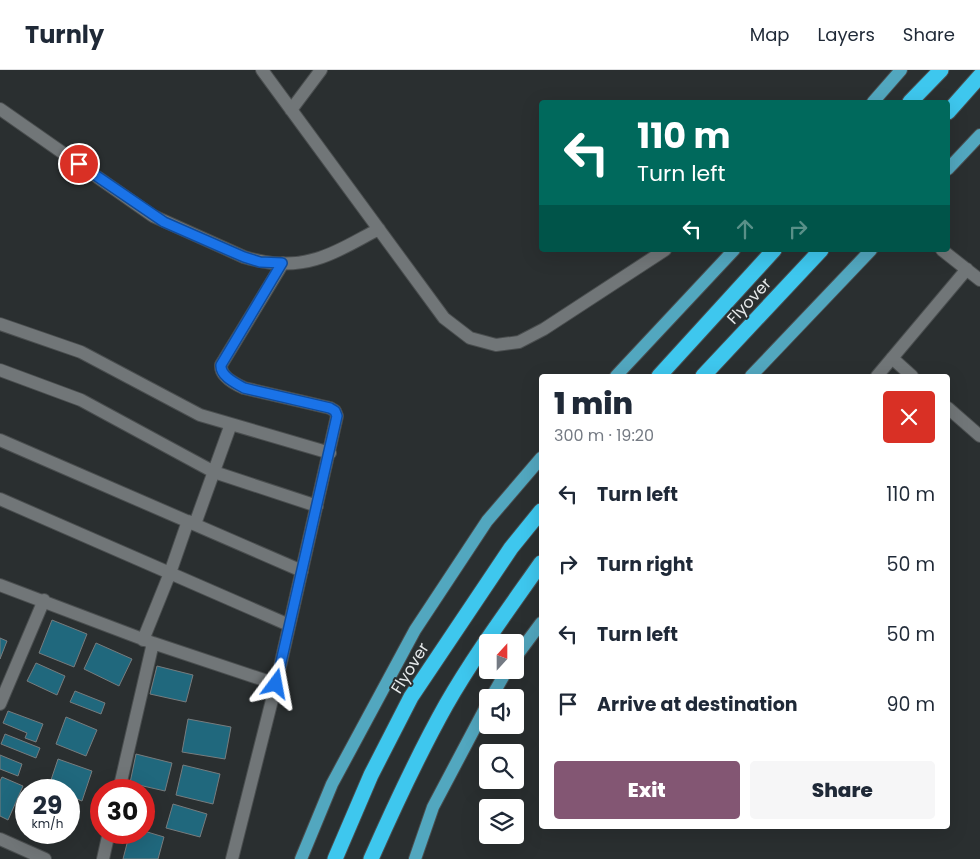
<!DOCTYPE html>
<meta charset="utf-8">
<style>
body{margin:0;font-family:Poppins,sans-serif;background:#f6f6f7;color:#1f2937;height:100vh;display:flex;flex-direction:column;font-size:19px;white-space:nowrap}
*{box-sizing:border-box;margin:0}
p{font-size:16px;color:#747a83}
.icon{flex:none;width:28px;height:28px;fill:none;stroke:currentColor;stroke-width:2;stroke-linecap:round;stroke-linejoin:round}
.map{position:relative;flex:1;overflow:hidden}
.panel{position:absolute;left:539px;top:304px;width:411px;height:455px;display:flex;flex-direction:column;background:#fff;border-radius:5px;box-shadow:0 5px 20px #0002}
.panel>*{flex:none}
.hud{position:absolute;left:539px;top:30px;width:411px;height:152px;border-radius:5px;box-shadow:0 5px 20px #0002;background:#00695c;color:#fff;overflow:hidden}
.needle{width:32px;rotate:21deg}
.fabs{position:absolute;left:479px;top:564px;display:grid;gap:10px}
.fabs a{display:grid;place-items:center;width:45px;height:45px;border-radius:5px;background:#fff;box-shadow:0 5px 20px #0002;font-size:25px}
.speed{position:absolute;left:15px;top:709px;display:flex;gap:10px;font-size:25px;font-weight:700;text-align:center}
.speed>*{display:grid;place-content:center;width:65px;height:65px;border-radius:50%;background:#fff;box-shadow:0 5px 20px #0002;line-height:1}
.speed small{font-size:12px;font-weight:400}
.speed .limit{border:8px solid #d22;background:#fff;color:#111}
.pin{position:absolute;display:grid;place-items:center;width:42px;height:42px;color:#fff;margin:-21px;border:2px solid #fff;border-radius:50%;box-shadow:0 1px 5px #0007}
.me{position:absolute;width:55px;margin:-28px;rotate:13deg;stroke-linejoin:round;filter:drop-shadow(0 0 4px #0008)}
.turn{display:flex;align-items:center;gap:18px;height:105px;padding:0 15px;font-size:22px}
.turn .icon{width:65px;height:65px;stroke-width:2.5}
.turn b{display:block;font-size:35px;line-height:42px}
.lanes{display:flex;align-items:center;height:48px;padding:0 15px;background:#0003;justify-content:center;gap:25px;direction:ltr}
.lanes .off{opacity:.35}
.round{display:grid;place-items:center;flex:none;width:52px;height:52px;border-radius:5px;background:#f6f6f7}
.overview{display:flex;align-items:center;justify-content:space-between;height:85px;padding:0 15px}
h1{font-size:30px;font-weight:800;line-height:38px}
.primary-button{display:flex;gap:10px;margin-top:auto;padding:10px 15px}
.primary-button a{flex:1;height:58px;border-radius:5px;background:#835673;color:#fff;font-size:20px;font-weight:800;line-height:58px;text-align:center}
.primary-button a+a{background:#f6f6f7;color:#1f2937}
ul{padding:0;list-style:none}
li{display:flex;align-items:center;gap:15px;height:70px;padding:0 15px}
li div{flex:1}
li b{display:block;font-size:19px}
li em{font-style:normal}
header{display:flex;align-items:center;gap:30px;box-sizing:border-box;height:70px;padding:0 25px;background:#fff;border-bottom:1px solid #e0e1e3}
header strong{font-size:24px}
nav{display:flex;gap:28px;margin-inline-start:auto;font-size:18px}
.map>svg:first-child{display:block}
</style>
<header>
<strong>Turnly</strong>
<nav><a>Map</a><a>Layers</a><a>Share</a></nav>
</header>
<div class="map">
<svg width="980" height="789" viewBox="0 0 980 789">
<rect width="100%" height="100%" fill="#2a2f30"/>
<path fill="#20687d" stroke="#777c7e" d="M52,550L87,564L74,597L39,583Z
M0,568L7,571L0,589Z
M96,573L132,589L119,616L84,599Z
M36,593L65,606L57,625L27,611Z
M157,596L193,605L186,632L150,624Z
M75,621L105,633L101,644L70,632Z
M8,641L43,654L36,672L25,668L27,663L3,653Z
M66,647L97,660L86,686L56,674Z
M188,649L231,657L225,689L182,682Z
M5,664L40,678L36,688L1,674Z
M136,684L172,693L165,721L130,713Z
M0,685L22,694L18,706L0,699Z
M58,689L92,701L82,731L69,726V720L48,719Z
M183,695L220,704L213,734L176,725Z
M2,707L23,716L8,750L0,746V711Z
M173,734L207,744L200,767L166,758Z
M144,761L164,767L158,789H123L130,762Z"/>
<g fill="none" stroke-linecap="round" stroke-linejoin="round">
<defs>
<path id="minor" d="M262,0L444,248L470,268L496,275L519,272L544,259L665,180
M0,39L153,146L244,187C267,194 293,196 316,189C338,183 359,169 379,159
M291,40L321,0
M942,180L980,210
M0,254L81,282L200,345L330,383
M892,288L912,306
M0,300L81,330L214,402L317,436
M877,306L967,199
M948,338L980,366
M0,370L302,501
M0,429L289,555
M195,454L231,354
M0,515L153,573L276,614L232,789
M143,570L170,503L188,451
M276,614L337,346L335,341L330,338L244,318C235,314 220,306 221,295L283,193
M0,634L44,530
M119,720L153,573
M0,769L45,789
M103,789L109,762"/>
<path id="major" d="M873,32L901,0
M948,99L980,65
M616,306L734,180
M751,306L871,180
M515,588L541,553
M491,628L507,600
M301,789L332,714L415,560L487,451L541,388
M415,789L433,737L488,633"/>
<path id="highway" d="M910,32L941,0
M948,42L980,6
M659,306L774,180
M703,306L821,180
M335,789L371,705L411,627L511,478L541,441
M371,789C394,737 418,685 446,635C474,586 508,540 541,493"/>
</defs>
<use href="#minor" stroke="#4a4e4f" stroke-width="14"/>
<use href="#major" stroke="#4a4e4f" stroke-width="14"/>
<use href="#highway" stroke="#4a4e4f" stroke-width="17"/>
<use href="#minor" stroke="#717678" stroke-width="12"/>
<use href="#major" stroke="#52a7bf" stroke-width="12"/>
<use href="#highway" stroke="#3ec7ee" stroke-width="15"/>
</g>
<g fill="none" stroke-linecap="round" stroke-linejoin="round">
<defs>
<path id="route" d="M79,94L164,152L244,187L260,192L282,193L221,295C220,306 235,313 244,318L330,338L335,341L337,346L276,614"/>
</defs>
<use href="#route" stroke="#114b97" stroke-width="12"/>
<use href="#route" stroke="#1a73e8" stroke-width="9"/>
</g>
<g text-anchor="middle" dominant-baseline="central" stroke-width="4" stroke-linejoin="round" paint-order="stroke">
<g font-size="16" fill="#e6e9ea" stroke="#2a2f30">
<text transform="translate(749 231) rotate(-47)">Flyover</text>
<text transform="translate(410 598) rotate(-58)">Flyover</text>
</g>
</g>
</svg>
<div class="fabs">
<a><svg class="needle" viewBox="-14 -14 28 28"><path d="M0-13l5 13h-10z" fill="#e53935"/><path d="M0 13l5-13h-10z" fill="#747a83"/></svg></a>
<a><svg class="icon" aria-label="sound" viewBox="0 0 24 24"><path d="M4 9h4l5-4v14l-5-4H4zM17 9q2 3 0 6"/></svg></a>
<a><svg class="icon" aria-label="search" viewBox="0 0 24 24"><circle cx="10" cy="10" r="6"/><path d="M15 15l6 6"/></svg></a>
<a><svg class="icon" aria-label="layers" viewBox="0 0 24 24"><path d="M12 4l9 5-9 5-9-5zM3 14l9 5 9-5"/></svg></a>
</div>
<div class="speed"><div>29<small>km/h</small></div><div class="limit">30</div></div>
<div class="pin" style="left:79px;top:94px;background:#d93025"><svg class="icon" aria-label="arrive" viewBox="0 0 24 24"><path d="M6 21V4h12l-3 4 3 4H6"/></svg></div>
<svg class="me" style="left:276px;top:614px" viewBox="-20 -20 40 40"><path d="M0-17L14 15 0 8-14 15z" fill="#1a73e8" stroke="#fff" stroke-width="4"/></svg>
<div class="hud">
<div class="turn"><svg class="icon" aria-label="left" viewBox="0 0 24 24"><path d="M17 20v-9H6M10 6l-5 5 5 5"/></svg><div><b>110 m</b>Turn left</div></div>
<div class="lanes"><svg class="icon" aria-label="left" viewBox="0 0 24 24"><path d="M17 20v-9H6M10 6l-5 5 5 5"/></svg><svg class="icon off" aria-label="ahead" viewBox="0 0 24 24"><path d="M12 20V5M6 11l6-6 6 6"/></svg><svg class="icon off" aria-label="right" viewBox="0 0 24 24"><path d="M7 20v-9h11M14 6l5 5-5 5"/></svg></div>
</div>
<section class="panel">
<div class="overview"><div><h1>1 min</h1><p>300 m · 19:20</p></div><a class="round" style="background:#d93025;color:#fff"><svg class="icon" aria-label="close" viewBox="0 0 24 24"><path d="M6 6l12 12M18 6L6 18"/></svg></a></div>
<ul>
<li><svg class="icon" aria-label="left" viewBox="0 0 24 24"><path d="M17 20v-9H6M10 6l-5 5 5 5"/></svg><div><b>Turn left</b></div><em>110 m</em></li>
<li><svg class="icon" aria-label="right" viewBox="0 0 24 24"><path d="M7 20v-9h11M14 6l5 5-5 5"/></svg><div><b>Turn right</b></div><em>50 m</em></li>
<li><svg class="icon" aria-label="left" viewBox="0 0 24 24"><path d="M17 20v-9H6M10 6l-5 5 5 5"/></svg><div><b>Turn left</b></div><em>50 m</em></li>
<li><svg class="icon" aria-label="arrive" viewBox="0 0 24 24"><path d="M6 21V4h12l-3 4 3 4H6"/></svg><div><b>Arrive at destination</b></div><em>90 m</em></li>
</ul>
<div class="primary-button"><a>Exit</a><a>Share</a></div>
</section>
</div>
